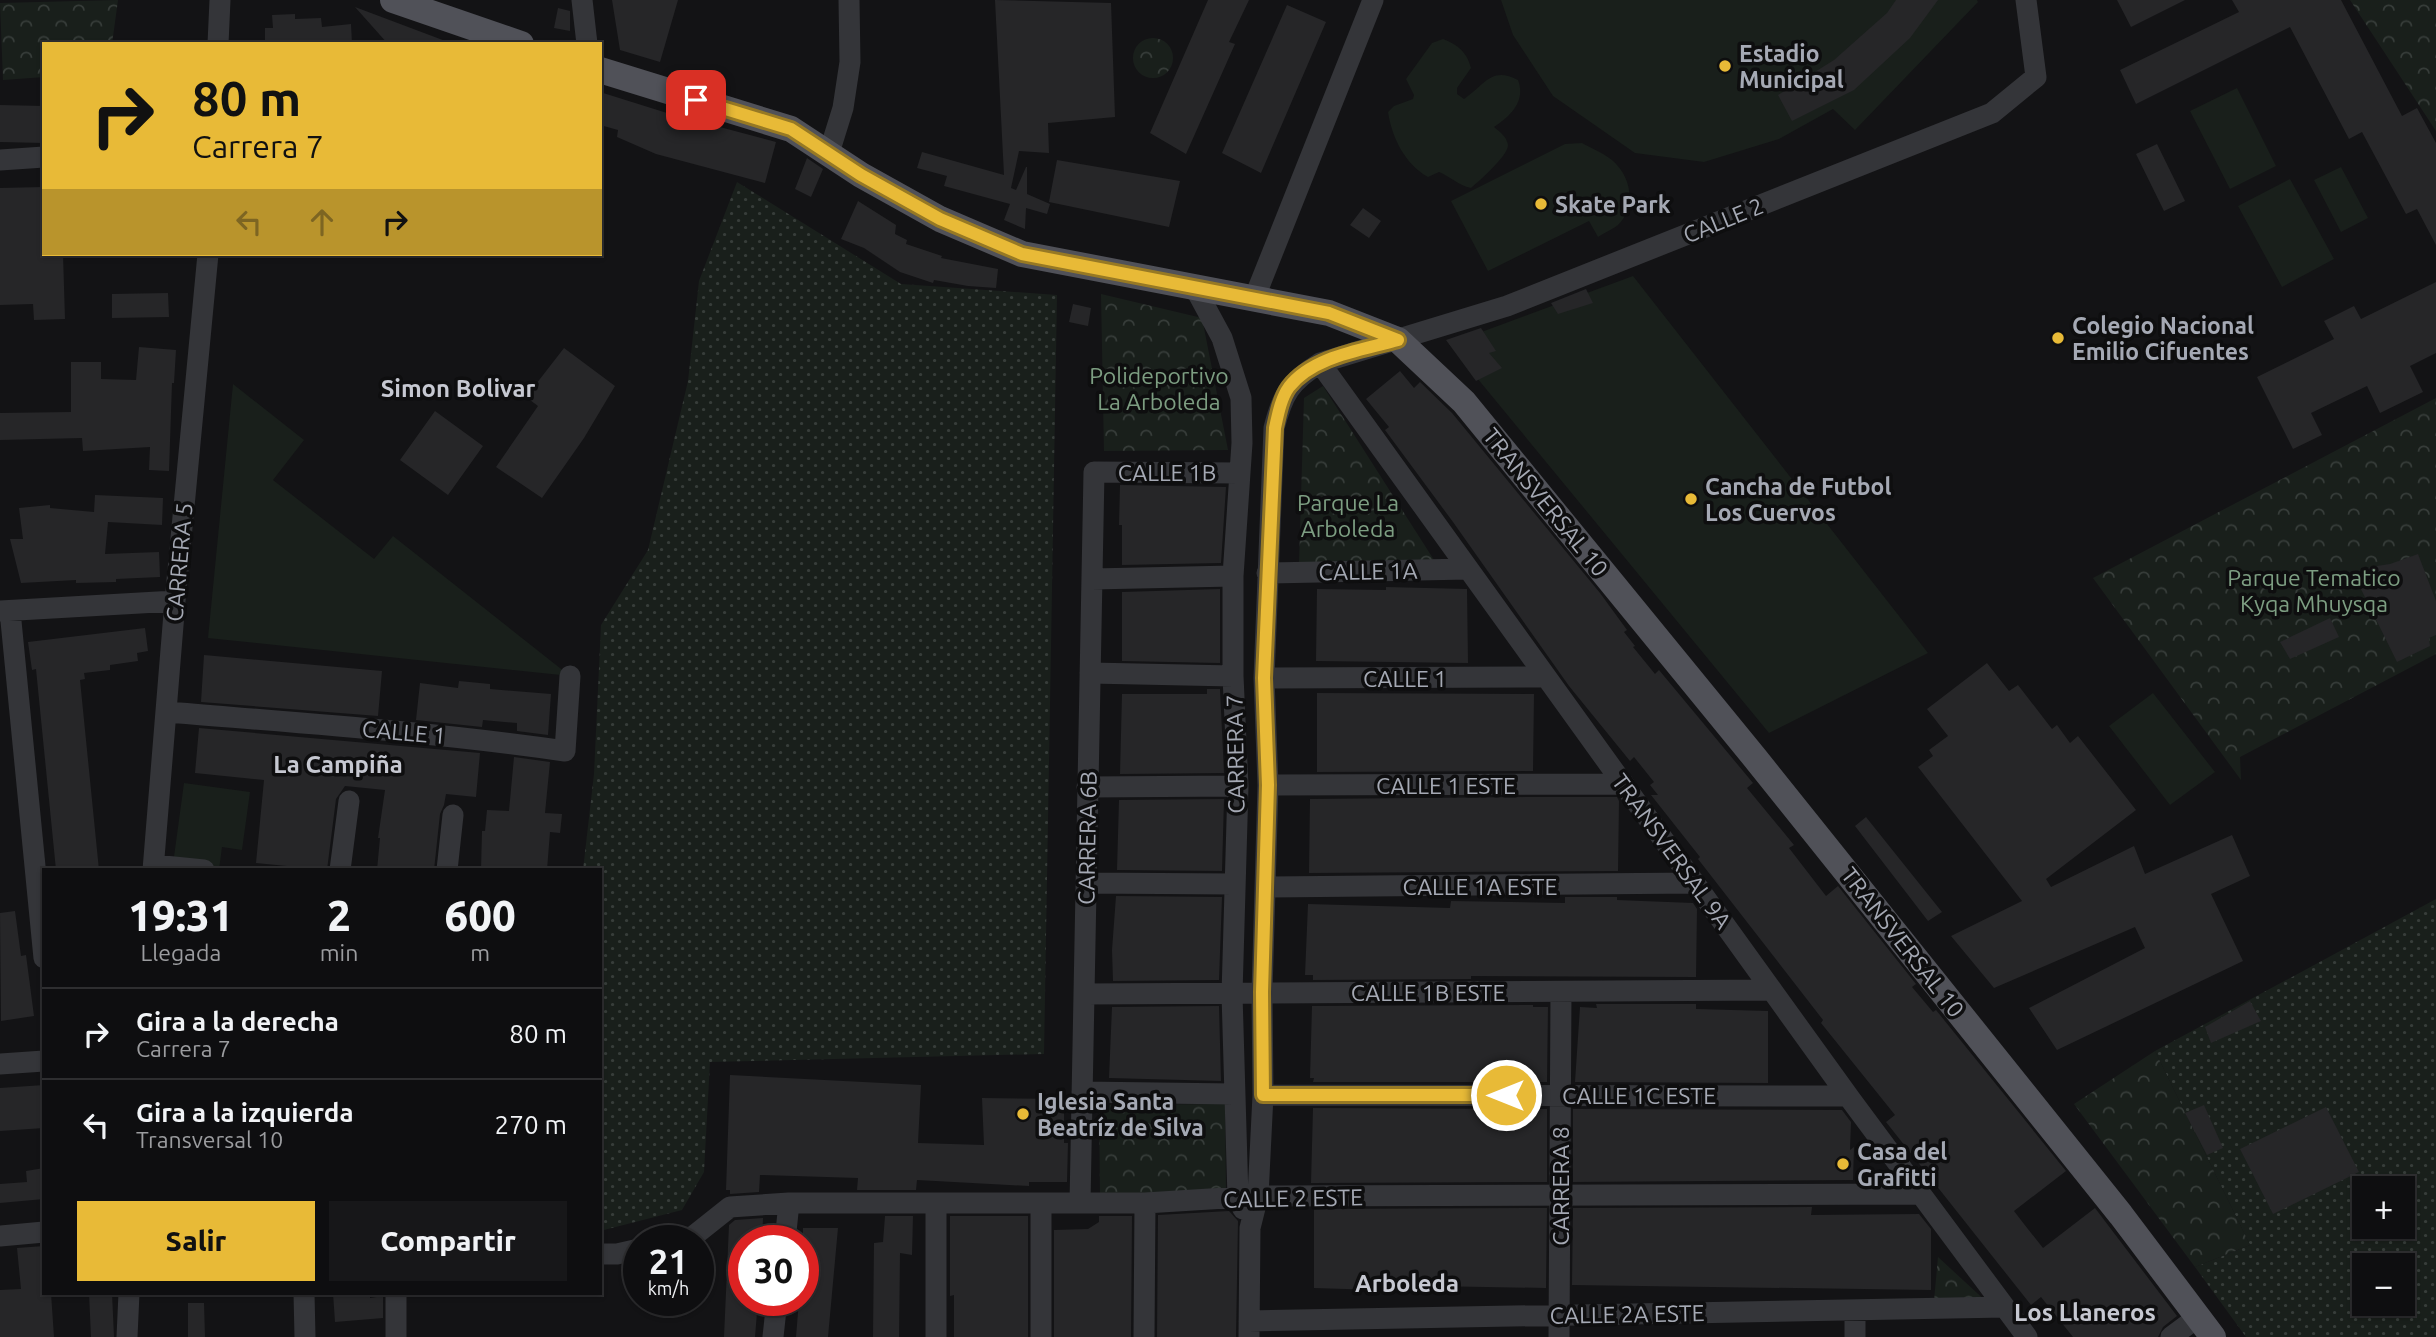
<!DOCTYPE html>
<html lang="es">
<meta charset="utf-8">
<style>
body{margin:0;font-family:Ubuntu,sans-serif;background:#171719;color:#f1f3f6;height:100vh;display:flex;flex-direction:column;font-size:26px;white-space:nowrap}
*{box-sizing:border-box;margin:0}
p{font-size:23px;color:#9b9c9f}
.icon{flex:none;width:38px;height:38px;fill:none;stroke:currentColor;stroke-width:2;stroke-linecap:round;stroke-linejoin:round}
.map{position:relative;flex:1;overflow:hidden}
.sheet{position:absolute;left:42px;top:868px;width:560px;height:427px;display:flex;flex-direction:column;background:#0e0e10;border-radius:0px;box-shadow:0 2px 5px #0004,0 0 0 2px #2e2e30}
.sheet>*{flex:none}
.top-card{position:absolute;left:42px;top:42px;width:560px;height:214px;border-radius:0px;box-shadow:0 2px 5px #0004,0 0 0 2px #2e2e30;background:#e8ba37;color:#111;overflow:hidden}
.controls{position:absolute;left:2352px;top:1176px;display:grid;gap:14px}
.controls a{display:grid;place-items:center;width:63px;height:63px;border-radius:0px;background:#0e0e10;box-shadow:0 2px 5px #0004,0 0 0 2px #2e2e30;font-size:35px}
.speed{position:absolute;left:623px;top:1225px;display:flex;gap:14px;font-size:35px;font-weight:700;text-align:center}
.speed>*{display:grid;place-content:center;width:91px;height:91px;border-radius:50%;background:#0e0e10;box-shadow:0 2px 5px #0004,0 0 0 2px #2e2e30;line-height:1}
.speed small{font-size:18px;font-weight:400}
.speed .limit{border:10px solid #d22;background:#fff;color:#111}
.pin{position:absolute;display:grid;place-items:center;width:60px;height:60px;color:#fff;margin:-30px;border-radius:14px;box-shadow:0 4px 10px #0006}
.me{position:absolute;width:77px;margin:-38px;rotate:270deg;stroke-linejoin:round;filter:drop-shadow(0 0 5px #0008)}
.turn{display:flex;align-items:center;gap:24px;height:147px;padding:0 35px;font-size:32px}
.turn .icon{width:91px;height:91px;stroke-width:2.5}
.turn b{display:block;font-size:49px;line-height:60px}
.lanes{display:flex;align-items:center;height:66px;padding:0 35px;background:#0003;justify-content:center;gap:35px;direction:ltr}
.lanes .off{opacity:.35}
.eta{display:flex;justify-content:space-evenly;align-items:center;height:119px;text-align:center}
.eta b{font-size:42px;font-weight:800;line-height:49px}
.action{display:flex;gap:14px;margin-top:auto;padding:14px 35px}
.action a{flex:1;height:80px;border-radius:0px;background:#e8ba37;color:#111;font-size:28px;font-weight:800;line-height:80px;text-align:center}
.action a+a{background:#171719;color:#f1f3f6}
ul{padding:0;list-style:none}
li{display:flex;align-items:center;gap:21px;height:91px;padding:0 35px;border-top:2px solid #2e2e30}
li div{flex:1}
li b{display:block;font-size:26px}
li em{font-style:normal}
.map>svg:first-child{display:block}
</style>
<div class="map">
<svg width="2436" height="1337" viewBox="0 0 2436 1337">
<defs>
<pattern id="grass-dots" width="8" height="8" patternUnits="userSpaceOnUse" patternTransform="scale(1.75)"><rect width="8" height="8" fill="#191f1b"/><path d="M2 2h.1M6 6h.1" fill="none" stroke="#373d3a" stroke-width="1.8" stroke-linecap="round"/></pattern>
<pattern id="park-crowns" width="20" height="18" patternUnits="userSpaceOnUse" patternTransform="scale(1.75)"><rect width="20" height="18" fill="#191f1b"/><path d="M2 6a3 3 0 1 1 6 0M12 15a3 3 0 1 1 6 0" fill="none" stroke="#373d3a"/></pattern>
</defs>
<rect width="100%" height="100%" fill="#131315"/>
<path fill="url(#grass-dots)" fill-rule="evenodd" d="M737,182L901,284L1057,295L1044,1054L710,1062L704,1172L682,1210L600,1231V870H583L594,774L601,625L648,550L688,381L699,281Z
M2436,899V1337H2246L2195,1267L2250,1245L2155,1051ZM2364,1188H2403V1227H2364ZM2364,1265H2403V1304H2364Z"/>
<path fill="url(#park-crowns)" d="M118,0L112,44H44V77L3,80L0,3Z
M2350,0H2436V131Z
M1133 58a20 20 0 1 1 40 0a20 20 0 1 1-40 0Z
M1101,294L1202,318L1228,450L1104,451Z
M1323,386L1434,560L1299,564L1304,398Z
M2436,398V654L2240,757L2241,780L2093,578Z
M2155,1051L2250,1245L2195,1267L2074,1104Z
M1225,1104L1226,1194L1100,1195L1099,1105Z
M1938,1257L1990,1305L1934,1301Z"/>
<path fill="#191f1b" d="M1501,0H1977L1978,2L1855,130L1833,109L1779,139L1704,162L1635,153L1553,96L1513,35Z
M1443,39C1458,45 1467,52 1471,68L1457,88V94L1464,99C1485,85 1491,66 1518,80C1526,101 1511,116 1494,127C1500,132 1507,137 1508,145C1508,156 1479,181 1471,188C1458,185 1451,177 1439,172L1428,177C1405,164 1392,138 1388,112L1394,106L1413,99L1414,95L1406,79L1432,43Z
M2237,88L2276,166L2230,189L2190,111Z
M1582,143C1591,148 1603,153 1612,160C1631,176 1637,206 1618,225C1613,229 1604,233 1598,237L1589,221L1488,271L1451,201L1565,144Z
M2341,167L2368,218L2341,232L2314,180Z
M2290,179L2334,259L2282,287L2238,206Z
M1633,276L1928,653L1769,733L1449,344Z
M233,384L304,440L273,480L374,559L393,536L570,676L208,638Z
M2153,693L2215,772L2170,805L2109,726Z
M184,783L250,792L242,850L222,847L219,870L173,864Z"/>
<path fill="#262628" d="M612,0H678L660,62L620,50Z
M995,0L1111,3L1115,117L1048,123L1049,153L1019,151L1011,188L1016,190L1026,167H1027V194L1050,204L1047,214L1026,208L1025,229L1004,220L1010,204L944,186L947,176L917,168L922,152L1004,175Z
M1208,0H1249L1229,42L1235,44L1186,154L1150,133Z
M1896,0H1938L1910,38L1854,90L1792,121L1778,95L1834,60L1887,13Z
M2117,0H2185L2131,27Z
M2232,0H2341L2402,116L2417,108L2436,143V245L2417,209L2406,214L2362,132L2349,139L2290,27L2136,104L2120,70L2239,12Z
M1287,5L1326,22L1261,173L1222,153Z
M355,7L448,42V44H388Z
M558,8L570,11V31L554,28Z
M295,14V19L321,18L322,27L351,24L352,44H265V28H273L272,15Z
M600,92L667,113L776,142L765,183L656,154L617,137L618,130L600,125Z
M0,105L44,106V143L0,142Z
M2157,144L2185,201L2164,211L2136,154Z
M807,158L823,169L811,197L795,189Z
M1057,160L1180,181L1169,227L1049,202Z
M44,187V254H63L65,319L34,320L33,304L0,305V188Z
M858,201L896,225L895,234L907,240L906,244L942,256L941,258L998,269L996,288L968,286L934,280L933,283L900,272L864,248L841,239Z
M1363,208L1381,221L1369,238L1350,225Z
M2436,282V353L2410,366L2423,392L2380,413L2367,386L2311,413L2322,435L2293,449L2257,377L2334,339L2324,321L2354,306L2361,319Z
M1586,289L1593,303L1558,314L1551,303Z
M168,293L169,317L112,318V294Z
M1073,304L1091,308L1088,326L1069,322Z
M1481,328L1496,351L1489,353L1502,368L1476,381L1446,340Z
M139,347L176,350L174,383H172L169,471L149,470L150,447L83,451L82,438L0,440V413L71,412V362H101V379L136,380Z
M564,348L615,386L584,438L542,498L496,467L538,406L526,397Z
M1400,371L1414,388L1420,382L1452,413L1600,593L1627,630L1624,632L1635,646L1633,647L1655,674L1659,670L1753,783L1747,788L1794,845L1789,848L1826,896L1838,886L1916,984L1912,987L1933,1012L1936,1010L2066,1171L2014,1211L2024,1224L2043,1248L2095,1208L2177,1316L2163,1327L2158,1337H2073L2041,1297L2031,1305L1886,1122L1895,1115L1821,1023L1823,1020L1698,859L1700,857L1651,795H1658L1650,785L1654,782L1634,757L1630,761L1569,686L1453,522L1385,430L1389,427L1366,399Z
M435,411L483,446L448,495L400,460Z
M1120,485L1226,487L1221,563L1122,565V525H1119Z
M95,495L163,498L162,525L108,522L105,554L159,552L160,577L116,579V582L76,583V580L21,583L10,539H23L19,508L50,505V508L94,512Z
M2418,554L2436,601V635L2429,638L2430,646L2397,662L2356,579L2370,567L2390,564Z
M1386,587L1467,589L1468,663L1316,661L1317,589L1386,590Z
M1220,589V663L1122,661V592Z
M2330,618L2339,637L2290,659L2280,642Z
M145,628L148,651L137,653L138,661L110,665V670L84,673L85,679L80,680L99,870H56L36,669L32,670L28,642Z
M204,655L382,671L378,716L201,702Z
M1987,663L2009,691L2018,685L2052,729L2057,725L2070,743L2078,736L2136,810L2046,879L2051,887L2134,846L2145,874L2232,835L2250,876L2211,894L2243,961L2057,1050L2029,1008L2145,948L2135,927L1994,988L1951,936L2022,901L1918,767L1933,756L1929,750L1948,736L1927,709Z
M459,681L490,684V689L551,694L548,735L517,731V723L483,720L482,727L416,720L420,683L458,688Z
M1207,689H1220L1224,773L1120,774L1122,694H1207Z
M1317,693L1534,694L1533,771L1317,772Z
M199,728L480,753L476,797L446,794L444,805L440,814L434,870H377L380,838H378L385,790L345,786L336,799L327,870L256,863L264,780L195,773Z
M514,757L550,762L545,813L562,814L560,833L550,832L547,870H481L482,831H485L487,810L509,811Z
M1533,797H1617L1619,801L1618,871L1309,873L1310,799Z
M1224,799L1222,871L1117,870L1119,800Z
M1866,817L1942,912L1928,921L1855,826Z
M1116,896L1222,897L1219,980L1113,981L1112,950Z
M1565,897H1617V900L1693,903L1697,909L1696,977L1471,976V979L1313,980V975H1305L1308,904L1450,908L1451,901L1565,903Z
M15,911L21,956L26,955L34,1016L1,1021L0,913Z
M2250,1001L2261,1021L2211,1043L2205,1027Z
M1596,1004H1696V1009L1768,1011V1083L1575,1082L1580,1007L1597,1008Z
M1533,1005V1007H1548L1547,1082H1313L1314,1078H1310L1312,1006Z
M1219,1006L1221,1081L1109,1078L1112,1007Z
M730,1075L921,1085L918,1143L984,1145L982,1098L1064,1099V1143H1068L1067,1182H1029V1186L917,1180L916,1190H857L858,1178L760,1175L759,1192L730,1194V1190H726Z
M44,1085V1128L0,1131V1088Z
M2204,1105L2223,1148L2207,1155L2185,1113Z
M2326,1107L2359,1172L2273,1214L2240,1149Z
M1313,1108L1547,1109V1182L1311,1183Z
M1573,1109L1842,1110L1851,1122L1850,1150L1854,1147L1853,1180L1573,1182Z
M44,1168V1199L0,1203V1184L27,1182L26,1171Z
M1812,1207L1811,1215L1919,1214L1931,1229V1290L1572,1285L1573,1208Z
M1547,1208L1546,1288L1377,1285V1290L1314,1288V1209Z
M1229,1211L1238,1221L1236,1337H1157L1158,1215Z
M885,1216H913L912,1255L900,1253L899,1337H873L874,1243L883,1242Z
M950,1216H1028V1337H954V1295L950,1296Z
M1099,1216H1132L1131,1337H1054V1230L1088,1229L1099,1222Z
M763,1218L762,1241H744V1300H758L755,1337H724L729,1225L735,1220Z
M803,1228H838L828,1337H796L799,1300H803Z
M44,1246V1293H51L54,1337H0V1290L21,1289L17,1248Z
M89,1293H112L114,1337H91Z
M333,1293H370V1298L383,1296V1318L335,1322Z
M188,1303H204L205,1337H188Z"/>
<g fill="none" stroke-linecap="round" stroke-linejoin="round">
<path stroke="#343539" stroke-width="21" d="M582,0L587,44
M218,44L220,0
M829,153L843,108L850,62L849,0
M0,160L44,157
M1195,288L1222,338L1241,398L1242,443L1233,576V676L1238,786L1232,994L1238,1198L1243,1209
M1254,299L1373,0
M1320,363L1851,1100L2027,1337
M1267,573L1468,569
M1092,579L1233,576
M0,611L175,601
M10,611L44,958
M1090,673L1233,676
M1264,678L1546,677
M167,712C300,723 433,732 565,751L570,676
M1268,785L1624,784
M1087,787L1238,786
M154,865L204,870
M153,870L175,601L208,254
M340,870L349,801
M447,870L453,815
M1086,883L1234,884
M1265,887L1695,883
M1084,994L1772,990
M0,1064L44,1061
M1082,1092L1234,1094
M1263,1095L1848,1096
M1041,1203V1337
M1080,1203L1094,472L1240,473
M0,1236L44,1232
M676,1241L691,1238L730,1207L789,1203H1145L1258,1196L1921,1194
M785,1241L789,1203
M600,1254H617L639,1249
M304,1293L305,1337
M396,1293V1337
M1249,1321L2005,1307
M127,1337L129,1293
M773,1337L777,1300
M936,1337V1203
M1144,1337L1145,1203
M1249,1337L1250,1228L1258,1196L1263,1095L1262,992L1268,785L1264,678L1274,428C1283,393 1290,382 1320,363L1507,306L1992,113L2036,77L2026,0
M1559,1337L1561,992
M1855,1337V1310
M2171,1337L2198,1317"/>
<path stroke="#505158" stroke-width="26" d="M393,0L521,44
M600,70L791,129L861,175L940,219L1022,254L1329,313L1398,340L1464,402L1755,758L2121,1215L2213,1337"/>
</g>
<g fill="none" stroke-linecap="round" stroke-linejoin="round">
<defs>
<path id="route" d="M696,100L791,129L861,175L940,219L1022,254L1329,313L1398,340C1363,350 1313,356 1289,387C1281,398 1278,414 1275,428L1264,678L1268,785L1262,992L1263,1095H1506"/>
</defs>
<use href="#route" stroke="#977924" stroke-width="18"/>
<use href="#route" stroke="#e8ba37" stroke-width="12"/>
</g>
<g fill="#e8ba37" stroke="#0e0e0f" stroke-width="2.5">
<circle cx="1725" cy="66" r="7"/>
<circle cx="1541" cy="204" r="7"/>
<circle cx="2058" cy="338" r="7"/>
<circle cx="1691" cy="499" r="7"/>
<circle cx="1023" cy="1114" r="7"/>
<circle cx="1843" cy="1164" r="7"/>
</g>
<g text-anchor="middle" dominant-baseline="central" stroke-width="7" stroke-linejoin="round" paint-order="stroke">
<g font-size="23" font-weight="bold" fill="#a5a9b4" stroke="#0e0e0f" text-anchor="start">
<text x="1739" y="53">Estadio<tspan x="1739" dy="26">Municipal</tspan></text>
<text x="1555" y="204">Skate Park</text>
<text x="2072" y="325">Colegio Nacional<tspan x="2072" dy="26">Emilio Cifuentes</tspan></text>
<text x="1705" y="486">Cancha de Futbol<tspan x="1705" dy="26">Los Cuervos</tspan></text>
<text x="1037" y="1101">Iglesia Santa<tspan x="1037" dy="26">Beatríz de Silva</tspan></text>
<text x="1857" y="1151">Casa del<tspan x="1857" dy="26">Grafitti</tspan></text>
</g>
<g font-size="23" fill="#a5a9b4" stroke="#0e0e0f">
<text transform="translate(1723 220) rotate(-22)">CALLE 2</text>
<text x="1167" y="472">CALLE 1B</text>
<text transform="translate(1546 502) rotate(51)">TRANSVERSAL 10</text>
<text transform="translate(179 562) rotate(-85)">CARRERA 5</text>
<text transform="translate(1368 571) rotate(-1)">CALLE 1A</text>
<text x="1405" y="678">CALLE 1</text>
<text transform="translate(404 732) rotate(5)">CALLE 1</text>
<text transform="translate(1235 754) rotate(-91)">CARRERA 7</text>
<text x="1446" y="785">CALLE 1 ESTE</text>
<text transform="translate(1087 838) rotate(-89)">CARRERA 6B</text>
<text transform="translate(1672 851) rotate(54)">TRANSVERSAL 9A</text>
<text x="1480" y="886">CALLE 1A ESTE</text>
<text transform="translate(1903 942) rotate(52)">TRANSVERSAL 10</text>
<text x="1428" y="992">CALLE 1B ESTE</text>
<text x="1639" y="1095">CALLE 1C ESTE</text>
<text transform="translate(1560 1186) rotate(-90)">CARRERA 8</text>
<text transform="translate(1293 1198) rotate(-1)">CALLE 2 ESTE</text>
<text transform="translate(1627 1314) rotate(-1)">CALLE 2A ESTE</text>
</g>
<g font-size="23" fill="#7d9e82" stroke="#0e0e0f">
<text x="1159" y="375">Polideportivo<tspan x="1159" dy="26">La Arboleda</tspan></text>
<text x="1348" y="502">Parque La<tspan x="1348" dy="26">Arboleda</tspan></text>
<text x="2314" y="577">Parque Tematico<tspan x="2314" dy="26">Kyqa Mhuysqa</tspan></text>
</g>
<g font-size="24" font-weight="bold" fill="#c6c8d1" stroke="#0e0e0f">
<text x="458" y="388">Simon Bolivar</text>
<text x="338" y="764">La Campiña</text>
<text x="1407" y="1283">Arboleda</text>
<text x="2085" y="1312">Los Llaneros</text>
</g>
</g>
</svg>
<div class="controls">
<a>+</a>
<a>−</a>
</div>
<div class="speed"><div>21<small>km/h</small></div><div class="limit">30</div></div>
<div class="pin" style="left:696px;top:100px;background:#d93025"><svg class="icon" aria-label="arrive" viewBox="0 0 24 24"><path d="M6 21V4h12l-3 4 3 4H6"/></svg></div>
<svg class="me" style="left:1506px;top:1095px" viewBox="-20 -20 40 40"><circle r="17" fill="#e8ba37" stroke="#fff" stroke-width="3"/><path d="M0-11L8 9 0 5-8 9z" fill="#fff"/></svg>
<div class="top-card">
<div class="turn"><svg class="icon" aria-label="right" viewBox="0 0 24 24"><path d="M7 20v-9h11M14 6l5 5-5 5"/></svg><div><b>80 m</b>Carrera 7</div></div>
<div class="lanes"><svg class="icon off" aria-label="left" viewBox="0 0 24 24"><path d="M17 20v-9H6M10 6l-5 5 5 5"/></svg><svg class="icon off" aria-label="ahead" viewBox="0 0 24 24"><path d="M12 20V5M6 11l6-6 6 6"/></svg><svg class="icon" aria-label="right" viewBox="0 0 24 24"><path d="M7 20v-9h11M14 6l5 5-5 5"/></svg></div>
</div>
<section class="sheet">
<div class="eta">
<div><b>19:31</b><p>Llegada</p></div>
<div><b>2</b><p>min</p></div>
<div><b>600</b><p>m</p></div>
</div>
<ul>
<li><svg class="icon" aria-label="right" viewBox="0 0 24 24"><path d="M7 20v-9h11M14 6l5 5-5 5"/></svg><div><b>Gira a la derecha</b><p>Carrera 7</p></div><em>80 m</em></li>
<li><svg class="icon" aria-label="left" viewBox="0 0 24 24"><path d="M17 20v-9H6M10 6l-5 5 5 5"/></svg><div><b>Gira a la izquierda</b><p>Transversal 10</p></div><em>270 m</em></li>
</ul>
<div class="action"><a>Salir</a><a>Compartir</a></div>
</section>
</div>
